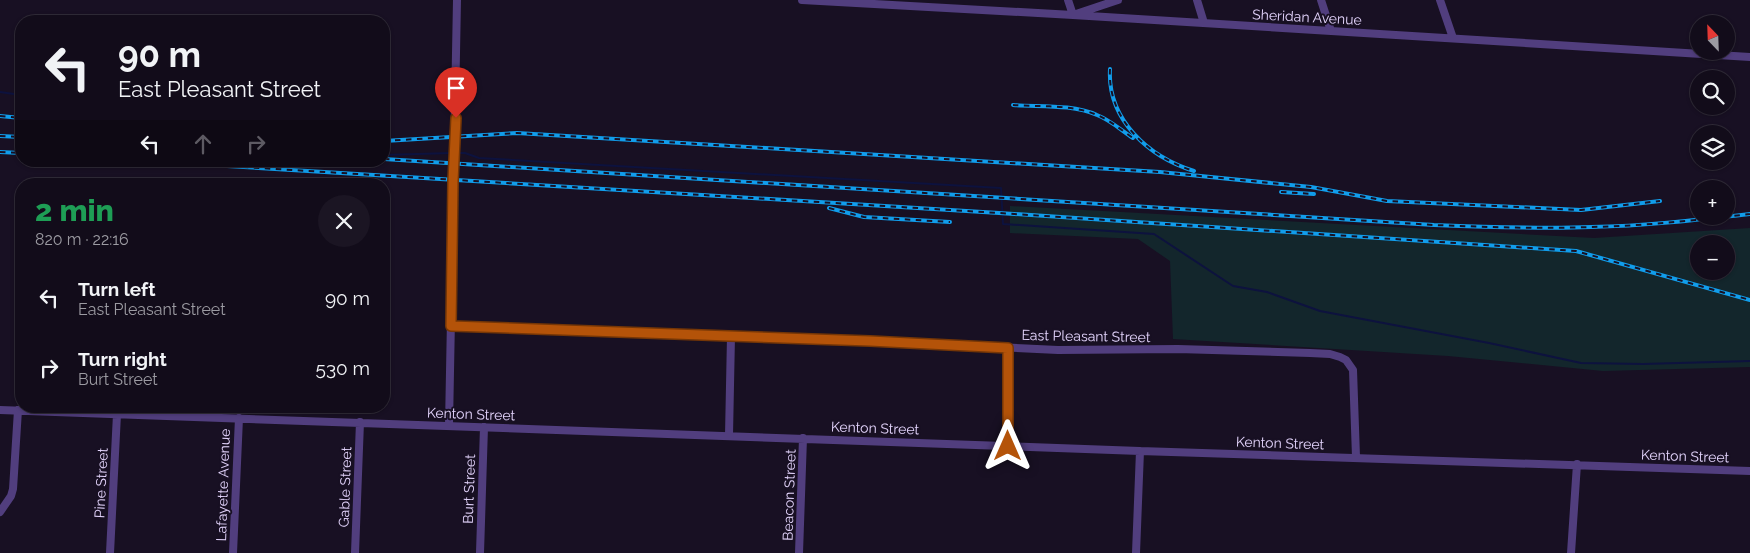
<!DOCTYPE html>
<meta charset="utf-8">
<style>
body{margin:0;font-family:Raleway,sans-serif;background:#1b1523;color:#f1f3f6;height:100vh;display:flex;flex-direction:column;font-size:19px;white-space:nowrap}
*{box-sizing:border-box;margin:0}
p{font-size:16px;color:#9c9ba2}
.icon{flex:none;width:28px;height:28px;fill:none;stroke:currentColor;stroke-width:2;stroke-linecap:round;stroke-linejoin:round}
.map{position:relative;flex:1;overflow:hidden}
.panel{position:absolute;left:15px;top:178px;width:375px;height:235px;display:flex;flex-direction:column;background:#120c1a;border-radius:20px;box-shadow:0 1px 4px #0004,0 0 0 1px #312c39}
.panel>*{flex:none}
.hud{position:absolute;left:15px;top:15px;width:375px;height:152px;border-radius:20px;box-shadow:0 1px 4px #0004,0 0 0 1px #312c39;background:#120c1a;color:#f1f3f6;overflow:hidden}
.needle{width:32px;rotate:337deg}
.buttons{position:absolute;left:1690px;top:15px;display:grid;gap:10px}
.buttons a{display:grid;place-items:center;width:45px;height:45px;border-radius:50%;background:#120c1a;box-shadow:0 1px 4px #0004,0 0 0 1px #312c39;font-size:25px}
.pin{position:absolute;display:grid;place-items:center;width:42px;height:42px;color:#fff;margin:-51px -21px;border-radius:50% 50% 50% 0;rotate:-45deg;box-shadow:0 0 5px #0007}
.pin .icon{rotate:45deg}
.me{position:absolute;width:55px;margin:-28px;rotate:0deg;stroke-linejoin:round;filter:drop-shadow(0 0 4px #0008)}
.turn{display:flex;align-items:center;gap:18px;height:105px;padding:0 20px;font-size:22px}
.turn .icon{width:65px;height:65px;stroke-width:2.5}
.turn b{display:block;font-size:35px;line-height:42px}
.lanes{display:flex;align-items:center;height:48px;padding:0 20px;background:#0003;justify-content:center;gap:25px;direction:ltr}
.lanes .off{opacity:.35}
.round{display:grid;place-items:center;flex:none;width:52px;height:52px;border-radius:26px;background:#1b1523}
.summary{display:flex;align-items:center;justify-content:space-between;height:85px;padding:0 20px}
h1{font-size:30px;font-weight:800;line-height:38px;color:#1e9e55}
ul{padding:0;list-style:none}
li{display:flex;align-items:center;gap:15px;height:70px;padding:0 20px}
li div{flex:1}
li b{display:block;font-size:19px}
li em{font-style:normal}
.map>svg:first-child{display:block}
</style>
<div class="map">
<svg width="1750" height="553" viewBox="0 0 1750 553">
<rect width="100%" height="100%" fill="#181023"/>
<path fill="#13262c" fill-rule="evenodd" d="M1010,206L1594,238L1750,228V367L1603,371L1448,356L1173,339L1170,261L1138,239L1010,233ZM1699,244H1726V271H1699Z"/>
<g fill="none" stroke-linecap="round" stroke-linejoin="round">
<path stroke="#0d123e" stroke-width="2" d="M0,92L21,95
M456,153H465L479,158L1001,188L1003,224L1154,234L1233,286L1267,292L1320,311L1489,343L1581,363L1643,364L1750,361
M384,155L451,153"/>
<path stroke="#513e7e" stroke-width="8" d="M802,0L1073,15L1750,57
M1068,0L1073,15L1118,0
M1197,0L1204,23
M1321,0L1331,31
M1440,0L1453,38
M451,326L870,341L1058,350L1178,349L1310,353L1330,354L1340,357L1346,360L1353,370L1356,457
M0,410L1140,451L1750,471
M449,425L457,0
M729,435L731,336
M1008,446V348
M0,512L11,496L13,489L18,410
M110,553L117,414
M233,553L239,418
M355,553L360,422
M480,553L484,427
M799,553L803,438
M1136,553L1140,451
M1571,553L1577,464"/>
<defs>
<path id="rail" d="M1110,69C1107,120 1149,157 1194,171
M1013,105C1040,107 1072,104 1097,115C1110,120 1121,130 1133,138
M0,116L21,118
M0,136L21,137
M384,141L517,133L1160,172L1311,187L1387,201L1581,210L1660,201
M0,152L21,153
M384,159L1434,225C1486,227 1539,229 1591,227C1644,226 1697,220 1750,214
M144,161L999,213L1576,251L1750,300
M1281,192L1314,194
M829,208L864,217L950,222"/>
</defs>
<use href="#rail" stroke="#119deb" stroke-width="4"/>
<use href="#rail" stroke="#181023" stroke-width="2" stroke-dasharray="5.5" stroke-linecap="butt"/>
</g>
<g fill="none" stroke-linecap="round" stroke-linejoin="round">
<defs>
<path id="route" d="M456,118L453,181L451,326L870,341L1008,348V446"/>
</defs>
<use href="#route" stroke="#753606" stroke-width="12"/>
<use href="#route" stroke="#b45309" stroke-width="9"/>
</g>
<g text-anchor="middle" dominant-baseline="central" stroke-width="4" stroke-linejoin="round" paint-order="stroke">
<g font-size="14" fill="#e3d4fc" stroke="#181023">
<text transform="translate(1307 17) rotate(3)">Sheridan Avenue</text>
<text transform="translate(1086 336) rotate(1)">East Pleasant Street</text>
<text transform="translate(471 414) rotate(2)">Kenton Street</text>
<text transform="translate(875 428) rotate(2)">Kenton Street</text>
<text transform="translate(1280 443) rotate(2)">Kenton Street</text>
<text transform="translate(1685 456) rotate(2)">Kenton Street</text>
<text transform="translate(101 483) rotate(-87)">Pine Street</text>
<text transform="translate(223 485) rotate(-88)">Lafayette Avenue</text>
<text transform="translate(345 487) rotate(-88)">Gable Street</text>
<text transform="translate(469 489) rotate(-88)">Burt Street</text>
<text transform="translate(789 495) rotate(-88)">Beacon Street</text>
</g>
</g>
</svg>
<div class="buttons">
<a><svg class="needle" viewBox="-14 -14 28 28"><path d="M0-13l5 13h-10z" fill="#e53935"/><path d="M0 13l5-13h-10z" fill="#9c9ba2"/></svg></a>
<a><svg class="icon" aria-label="search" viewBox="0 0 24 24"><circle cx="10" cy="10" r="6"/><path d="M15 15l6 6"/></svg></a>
<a><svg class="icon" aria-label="layers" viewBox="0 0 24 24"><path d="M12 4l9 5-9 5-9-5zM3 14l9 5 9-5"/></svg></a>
<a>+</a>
<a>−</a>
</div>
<div class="pin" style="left:456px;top:118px;background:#d93025"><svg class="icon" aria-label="arrive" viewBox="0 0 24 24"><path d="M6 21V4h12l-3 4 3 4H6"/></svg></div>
<svg class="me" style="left:1008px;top:446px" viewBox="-20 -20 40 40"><path d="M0-17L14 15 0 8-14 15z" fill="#b45309" stroke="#fff" stroke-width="4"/></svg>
<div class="hud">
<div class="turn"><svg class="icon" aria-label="left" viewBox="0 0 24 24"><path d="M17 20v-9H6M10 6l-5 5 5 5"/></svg><div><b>90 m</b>East Pleasant Street</div></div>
<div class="lanes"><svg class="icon" aria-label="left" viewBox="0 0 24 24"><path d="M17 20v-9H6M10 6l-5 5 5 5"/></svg><svg class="icon off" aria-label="ahead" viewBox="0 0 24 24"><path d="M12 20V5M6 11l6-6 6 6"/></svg><svg class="icon off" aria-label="right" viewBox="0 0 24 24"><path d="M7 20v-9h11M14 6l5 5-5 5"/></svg></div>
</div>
<section class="panel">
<div class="summary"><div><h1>2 min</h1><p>820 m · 22:16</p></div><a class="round"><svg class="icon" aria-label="close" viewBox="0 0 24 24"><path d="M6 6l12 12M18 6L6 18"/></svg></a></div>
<ul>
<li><svg class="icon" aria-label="left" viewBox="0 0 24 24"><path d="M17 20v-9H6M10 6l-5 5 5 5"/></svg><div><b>Turn left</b><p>East Pleasant Street</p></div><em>90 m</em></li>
<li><svg class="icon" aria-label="right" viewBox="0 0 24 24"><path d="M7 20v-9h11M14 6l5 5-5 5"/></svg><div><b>Turn right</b><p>Burt Street</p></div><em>530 m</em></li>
</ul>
</section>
</div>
